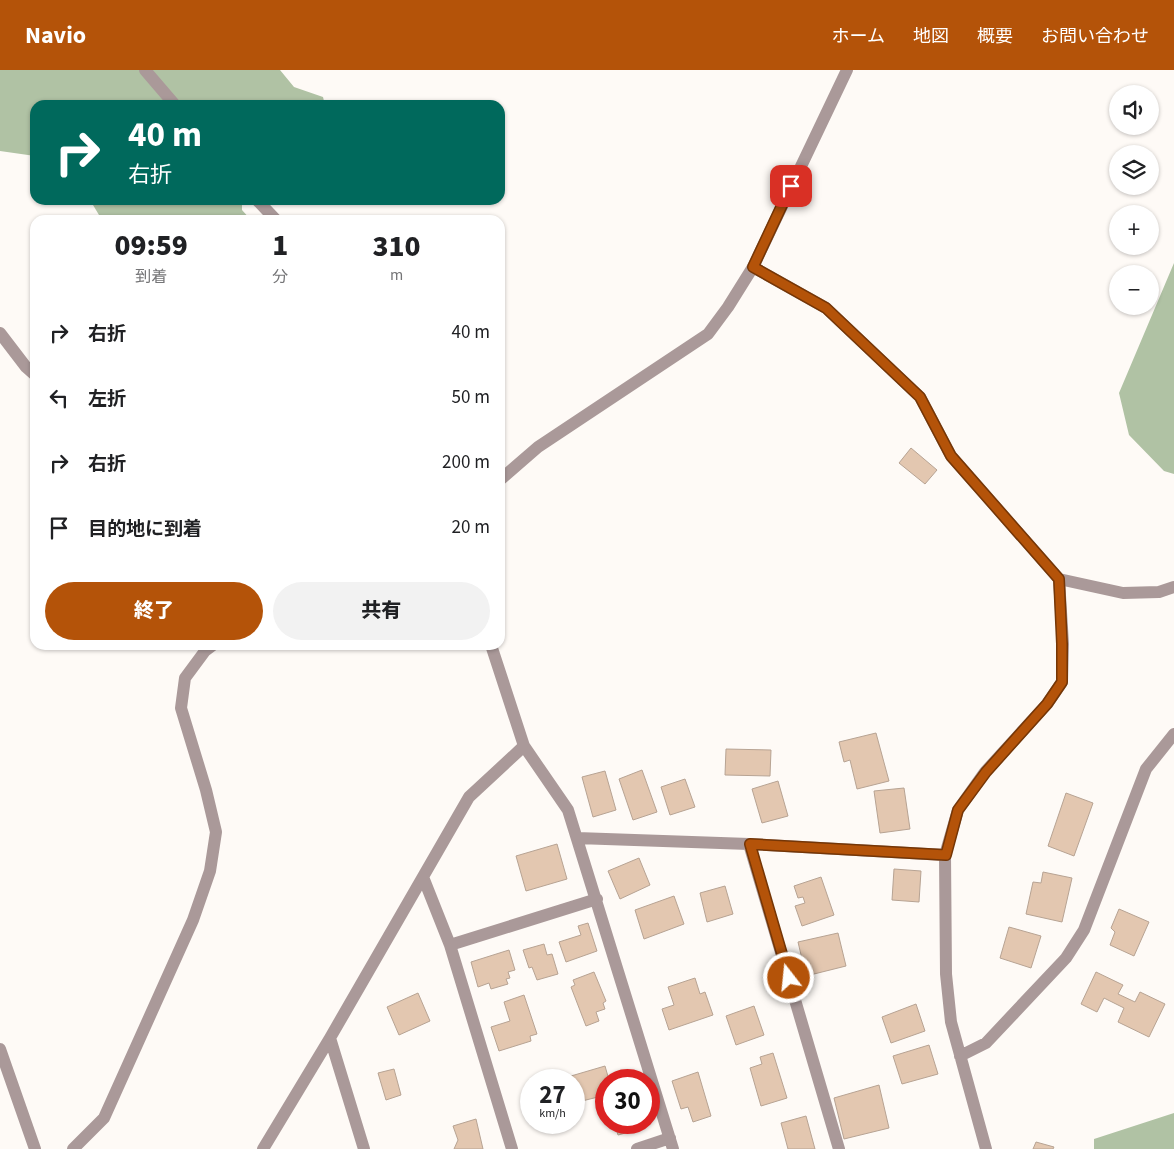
<!DOCTYPE html>
<html lang="ja">
<meta charset="utf-8">
<style>
body{margin:0;font-family:"Source Sans 3","Noto Sans JP",sans-serif;background:#f2f2f2;color:#202124;height:100vh;display:flex;flex-direction:column;font-size:19px;white-space:nowrap}
*{box-sizing:border-box;margin:0}
p{font-size:16px;color:#757577}
.icon{flex:none;width:28px;height:28px;fill:none;stroke:currentColor;stroke-width:2;stroke-linecap:round;stroke-linejoin:round}
.map{position:relative;flex:1;overflow:hidden}
.sheet{position:absolute;left:30px;top:145px;width:475px;height:435px;display:flex;flex-direction:column;background:#fff;border-radius:15px;box-shadow:0 1px 4px #0004}
.sheet>*{flex:none}
.guide{position:absolute;left:30px;top:30px;width:475px;height:105px;border-radius:15px;box-shadow:0 1px 4px #0004;background:#00695c;color:#fff;overflow:hidden}
.tools{position:absolute;left:1109px;top:15px;display:grid;gap:10px}
.tools a{display:grid;place-items:center;width:50px;height:50px;border-radius:50%;background:#fff;box-shadow:0 1px 4px #0004;font-size:25px}
.speed{position:absolute;left:520px;top:999px;display:flex;gap:10px;font-size:25px;font-weight:700;text-align:center}
.speed>*{display:grid;place-content:center;width:65px;height:65px;border-radius:50%;background:#fff;box-shadow:0 1px 4px #0004;line-height:1}
.speed small{font-size:12px;font-weight:400}
.speed .limit{border:8px solid #d22;background:#fff;color:#111}
.pin{position:absolute;display:grid;place-items:center;width:42px;height:42px;color:#fff;margin:-21px;border-radius:10px;box-shadow:0 2px 8px #0006}
.me{position:absolute;width:55px;margin:-28px;rotate:344deg;stroke-linejoin:round;filter:drop-shadow(0 0 4px #0008)}
.turn{display:flex;align-items:center;gap:18px;height:105px;padding:0 15px;font-size:22px}
.turn .icon{width:65px;height:65px;stroke-width:2.5}
.turn b{display:block;font-size:35px;line-height:42px}
.eta{display:flex;justify-content:space-evenly;align-items:center;height:85px;text-align:center}
.eta b{font-size:30px;font-weight:800;line-height:35px}
.cta{display:flex;gap:10px;margin-top:auto;padding:10px 15px}
.cta a{flex:1;height:58px;border-radius:30px;background:#b45309;color:#fff;font-size:20px;font-weight:800;line-height:58px;text-align:center}
.cta a+a{background:#f2f2f2;color:#202124}
ul{padding:0;list-style:none}
li{display:flex;align-items:center;gap:15px;height:65px;padding:0 15px}
li div{flex:1}
li b{display:block;font-size:19px}
li em{font-style:normal}
header{display:flex;align-items:center;gap:30px;box-sizing:border-box;height:70px;padding:0 25px;background:#b45309;color:#fff}
header strong{font-size:24px}
nav{display:flex;gap:28px;margin-inline-start:auto;font-size:18px}
.map>svg:first-child{display:block}
</style>
<header>
<strong>Navio</strong>
<nav><a>ホーム</a><a>地図</a><a>概要</a><a>お問い合わせ</a></nav>
</header>
<div class="map">
<svg width="1174" height="1079" viewBox="0 0 1174 1079">
<rect width="100%" height="100%" fill="#fefaf6"/>
<path fill="#b0c2a4" d="M0,0H280L294,17L323,27L325,35H35V86L0,81Z
M90,130H242V140L251,150H102Z
M1174,193V404L1164,401L1129,365L1119,323Z
M1174,1043V1079H1094V1069Z"/>
<path fill="#e3c7b0" stroke="#b7a393" d="M911,378L937,400L925,414L899,393Z
M876,663L889,711L857,719L850,690L844,692L839,672Z
M726,679L771,680L770,706L725,705Z
M642,700L657,742L633,750L619,709Z
M605,701L616,740L593,747L582,707Z
M685,709L695,737L670,745L661,717Z
M778,711L788,746L762,753L752,719Z
M904,718L910,759L880,763L874,721Z
M1066,723L1093,733L1074,786L1048,776Z
M557,774L567,809L526,821L516,786Z
M639,788L650,815L620,829L608,801Z
M894,799L921,801L919,832L892,830Z
M1043,802L1072,808L1062,852L1026,844L1033,812L1041,813Z
M821,807L834,845L802,856L795,836L805,833L803,827L798,828L794,816Z
M725,816L733,844L707,852L700,823Z
M674,826L684,854L644,869L635,840Z
M1119,839L1149,852L1134,886L1110,875L1115,862L1111,858Z
M588,853L597,881L566,892L559,872L581,865L578,856Z
M1009,857L1041,866L1031,898L1000,888Z
M838,863L846,896L806,906L798,872Z
M544,874L547,885L552,884L558,904L537,910L532,897L529,898L523,880Z
M509,880L515,900L508,902L510,908L506,909L508,914L491,919L489,913L478,917L471,892Z
M594,902L606,931L603,933L605,939L596,942L599,951L586,956L571,917L575,915L573,910Z
M1096,902L1123,915L1118,924L1135,932L1140,922L1165,934L1149,967L1118,952L1124,938L1104,928L1097,942L1081,934Z
M695,908L700,924L705,922L713,945L669,960L662,939L674,935L668,917Z
M418,923L430,951L399,965L387,937Z
M524,925L537,964L530,966L531,971L499,981L491,957L510,951L504,932Z
M916,934L925,961L891,973L882,947Z
M754,936L764,965L736,975L726,946Z
M929,975L938,1004L902,1014L893,986Z
M773,983L787,1028L761,1036L750,998L762,994L760,987Z
M605,996L609,1010H606V1025L578,1032L574,1017V1010H572L571,1006Z
M394,999L401,1025L386,1030L378,1003Z
M698,1002L711,1046L693,1052L688,1037L681,1039L672,1011Z
M879,1015L889,1058L844,1069L834,1028Z
M806,1046L815,1079H788L781,1053Z
M476,1049L483,1079H454L458,1070L453,1056Z
M614,1052H642L644,1058L618,1065Z
M1036,1072L1054,1077L1053,1079H1033Z"/>
<g fill="none" stroke-linecap="round" stroke-linejoin="round">
<path stroke="#a99" stroke-width="12" d="M145,0L175,35
M257,130L276,150
M753,197L826,238L920,327L951,386L1059,509L1123,523L1159,522L1174,517
M0,263L26,297L35,305
M500,410L538,377L708,264L728,237L753,197L847,0
M491,575L524,676L568,740L673,1079
M577,768L749,774L945,785
M749,774L839,1079
M423,807L450,875L512,1079
M450,875L597,829
M330,968L364,1079
M0,979L35,1079
M960,986L986,973L1066,888L1084,860L1146,699L1174,664
M73,1079L104,1048L193,850L210,801L216,762L206,720L181,638L185,608L205,581L213,575
M263,1079L330,968L469,727L524,676
M637,1079L670,1068
M986,1079L951,952L946,904L945,785L958,740L985,702L1047,634L1062,612L1063,574L1059,509"/>
</g>
<g fill="none" stroke-linecap="round" stroke-linejoin="round">
<defs>
<path id="route" d="M789,908L750,774L946,785L958,740L986,702L1047,634L1062,612V574L1059,509L951,386L920,327L826,238L753,197L791,116"/>
</defs>
<use href="#route" stroke="#753606" stroke-width="12"/>
<use href="#route" stroke="#b45309" stroke-width="9"/>
</g>
</svg>
<div class="tools">
<a><svg class="icon" aria-label="sound" viewBox="0 0 24 24"><path d="M4 9h4l5-4v14l-5-4H4zM17 9q2 3 0 6"/></svg></a>
<a><svg class="icon" aria-label="layers" viewBox="0 0 24 24"><path d="M12 4l9 5-9 5-9-5zM3 14l9 5 9-5"/></svg></a>
<a>+</a>
<a>−</a>
</div>
<div class="speed"><div>27<small>km/h</small></div><div class="limit">30</div></div>
<div class="pin" style="left:791px;top:116px;background:#d93025"><svg class="icon" aria-label="arrive" viewBox="0 0 24 24"><path d="M6 21V4h12l-3 4 3 4H6"/></svg></div>
<svg class="me" style="left:789px;top:908px" viewBox="-20 -20 40 40"><circle r="17" fill="#b45309" stroke="#fff" stroke-width="3"/><path d="M0-11L8 9 0 5-8 9z" fill="#fff"/></svg>
<div class="guide">
<div class="turn"><svg class="icon" aria-label="right" viewBox="0 0 24 24"><path d="M7 20v-9h11M14 6l5 5-5 5"/></svg><div><b>40 m</b>右折</div></div>
</div>
<section class="sheet">
<div class="eta">
<div><b>09:59</b><p>到着</p></div>
<div><b>1</b><p>分</p></div>
<div><b>310</b><p>m</p></div>
</div>
<ul>
<li><svg class="icon" aria-label="right" viewBox="0 0 24 24"><path d="M7 20v-9h11M14 6l5 5-5 5"/></svg><div><b>右折</b></div><em>40 m</em></li>
<li><svg class="icon" aria-label="left" viewBox="0 0 24 24"><path d="M17 20v-9H6M10 6l-5 5 5 5"/></svg><div><b>左折</b></div><em>50 m</em></li>
<li><svg class="icon" aria-label="right" viewBox="0 0 24 24"><path d="M7 20v-9h11M14 6l5 5-5 5"/></svg><div><b>右折</b></div><em>200 m</em></li>
<li><svg class="icon" aria-label="arrive" viewBox="0 0 24 24"><path d="M6 21V4h12l-3 4 3 4H6"/></svg><div><b>目的地に到着</b></div><em>20 m</em></li>
</ul>
<div class="cta"><a>終了</a><a>共有</a></div>
</section>
</div>
